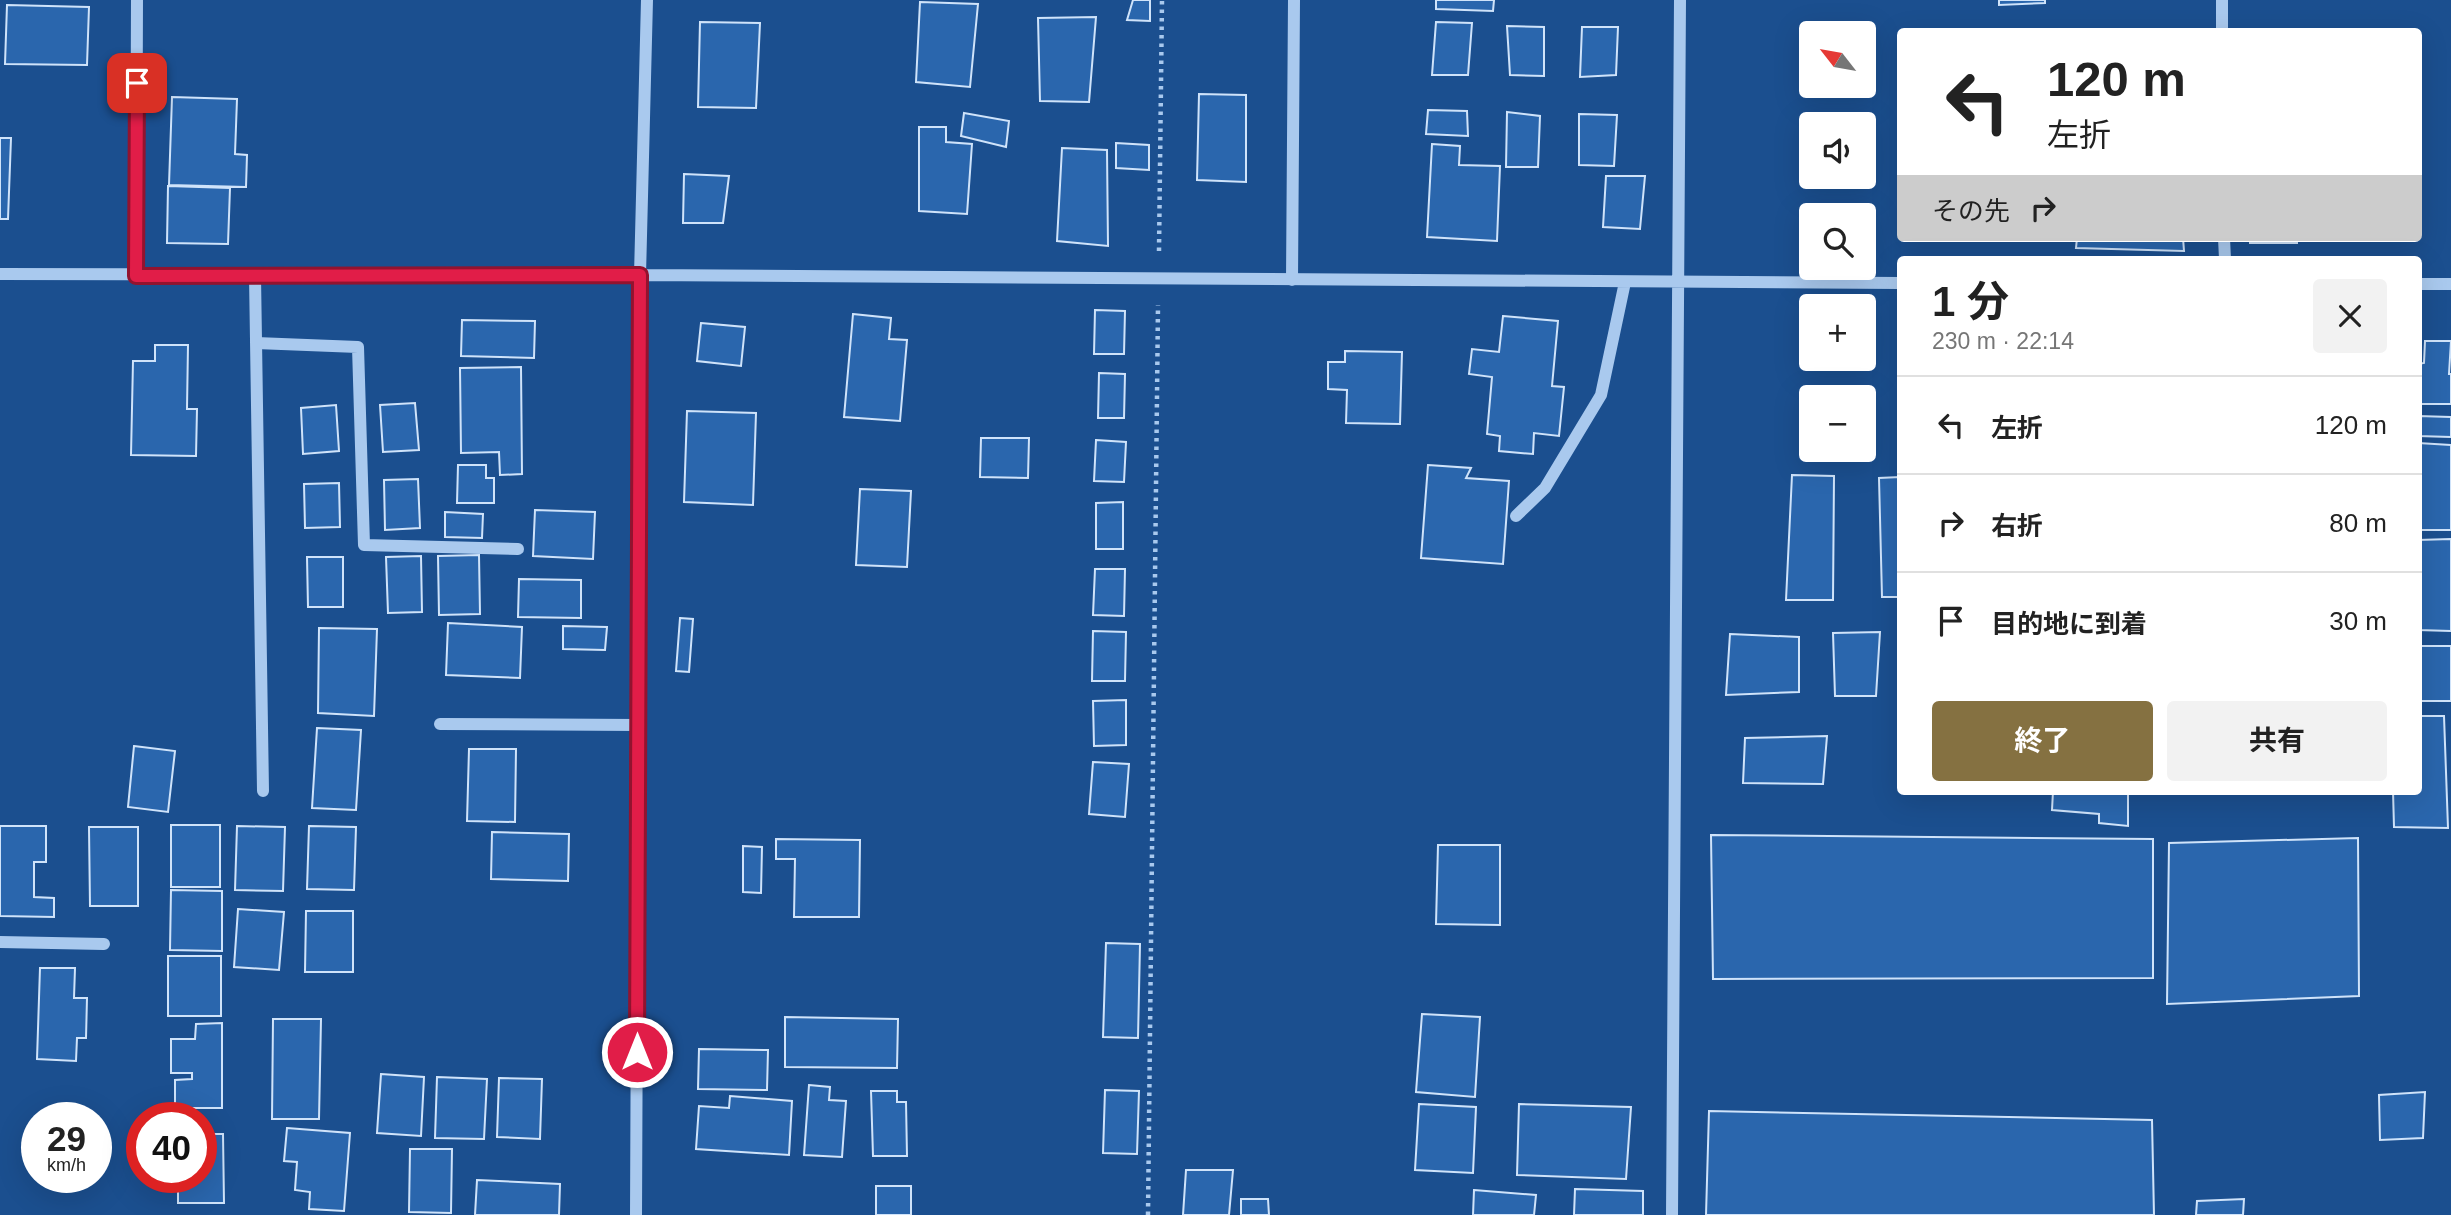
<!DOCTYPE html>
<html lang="ja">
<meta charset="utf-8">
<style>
body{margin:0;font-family:Helvetica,"Noto Sans JP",sans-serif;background:#f2f2f2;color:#222;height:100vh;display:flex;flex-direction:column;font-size:26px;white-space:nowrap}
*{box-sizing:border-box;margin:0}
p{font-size:23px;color:#767676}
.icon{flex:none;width:38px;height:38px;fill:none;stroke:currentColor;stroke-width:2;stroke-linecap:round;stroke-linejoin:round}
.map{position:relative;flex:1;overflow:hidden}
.side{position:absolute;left:1897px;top:256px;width:525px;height:539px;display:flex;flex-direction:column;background:#fff;border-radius:7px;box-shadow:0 7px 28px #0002}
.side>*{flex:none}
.guide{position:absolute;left:1897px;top:28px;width:525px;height:214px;border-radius:7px;box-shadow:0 7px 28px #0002;background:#fff;color:#222;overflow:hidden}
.needle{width:46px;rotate:301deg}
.fabs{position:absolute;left:1799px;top:21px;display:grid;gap:14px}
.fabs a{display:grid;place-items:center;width:77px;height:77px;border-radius:7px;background:#fff;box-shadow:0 7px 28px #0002;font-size:35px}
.speed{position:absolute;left:21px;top:1102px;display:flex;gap:14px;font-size:35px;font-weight:700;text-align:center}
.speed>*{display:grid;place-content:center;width:91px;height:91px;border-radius:50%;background:#fff;box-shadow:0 7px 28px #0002;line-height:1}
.speed small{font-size:18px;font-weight:400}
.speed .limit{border:10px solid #d22;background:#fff;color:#111}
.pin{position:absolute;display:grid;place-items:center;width:60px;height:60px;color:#fff;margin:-30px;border-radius:14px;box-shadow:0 4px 10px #0006}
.me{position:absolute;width:77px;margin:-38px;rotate:0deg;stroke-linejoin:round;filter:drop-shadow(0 0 5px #0008)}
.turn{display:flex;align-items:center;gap:24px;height:147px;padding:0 35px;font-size:32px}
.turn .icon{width:91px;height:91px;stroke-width:2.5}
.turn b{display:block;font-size:49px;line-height:60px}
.then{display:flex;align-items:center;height:66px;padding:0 35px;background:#0003;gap:14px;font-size:26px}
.round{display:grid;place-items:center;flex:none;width:74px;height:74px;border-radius:7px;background:#f2f2f2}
.overview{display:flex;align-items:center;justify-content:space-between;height:119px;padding:0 35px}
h1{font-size:42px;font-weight:700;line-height:52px}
.action{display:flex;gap:14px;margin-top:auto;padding:14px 35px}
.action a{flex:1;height:80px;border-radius:7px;background:#857141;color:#fff;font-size:28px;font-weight:700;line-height:80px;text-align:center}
.action a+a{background:#f2f2f2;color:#222}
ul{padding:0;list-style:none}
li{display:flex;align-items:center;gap:21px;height:98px;padding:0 35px;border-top:2px solid #e0e0e0}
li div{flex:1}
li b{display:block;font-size:26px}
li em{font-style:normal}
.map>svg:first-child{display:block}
</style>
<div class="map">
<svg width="2451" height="1215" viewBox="0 0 2451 1215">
<rect width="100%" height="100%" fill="#1b4f8f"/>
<path fill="#2a66ad" stroke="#cfe3fa" stroke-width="2" d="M1133,0H1150V21L1127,20Z
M1436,0H1494L1493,11L1436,9Z
M1999,0H2045V3L1999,5Z
M920,2L978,4L970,87L916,82Z
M7,5L89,7L87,65L5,64Z
M1096,17L1089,102L1040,101L1038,18Z
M700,22L760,23L756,108L698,107Z
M1436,22L1472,23L1468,75H1432Z
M1507,26L1544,27V76L1510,75Z
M1582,27H1618L1616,75L1580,77Z
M1199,94L1246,95V182L1197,180Z
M172,97L237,99L235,154L247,155L246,187L169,185Z
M1428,110L1467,111L1468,136L1426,134Z
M1507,112L1540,116L1538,167H1506Z
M964,113L1009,121L1006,147L961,136Z
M1579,114L1617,115L1614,166L1579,165Z
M919,127H946V142L972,144L967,214L919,211Z
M0,138H11L8,219H0Z
M1116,143L1149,145V170L1116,168Z
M1432,144L1460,146L1459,165L1500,166L1497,241L1427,237Z
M1062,148L1107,150L1108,246L1057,241Z
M684,174L729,176L723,223H683Z
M1606,176H1645L1640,229L1603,227Z
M168,186L230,188L228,244L167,243Z
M2077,238H2183L2184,251L2076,248Z
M2250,238H2297V243H2250Z
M1095,310L1125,311L1124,354H1094Z
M853,314L891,318L889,339L907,340L900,421L844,417Z
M1503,316L1558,321L1552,386L1564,387L1559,436L1534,433L1533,454L1499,451L1500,436L1487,434L1492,377L1469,374L1472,349L1499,352Z
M462,320L535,321L534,358L461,356Z
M701,323L745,327L741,366L697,361Z
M2425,341H2451L2449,374H2451V404H2418V364L2424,363Z
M155,345H188L187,409H197L196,456L131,455L133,361H155Z
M1345,351L1402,352L1400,424L1346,423L1347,390L1328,389V362H1345Z
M521,367L522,474L500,475L499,452L461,453L460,368Z
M1099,373L1125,374L1124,418H1098Z
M415,403L419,450L383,452L380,405Z
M336,405L339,451L303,454L301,408Z
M687,411L756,413L753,505L684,502Z
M2418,416L2451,417V437L2418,436Z
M981,438H1029L1028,478L980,477Z
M1096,440L1126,442L1124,482L1094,481Z
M2418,443L2451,445V530H2418Z
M458,465H486V478H494V503H457Z
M1428,465L1471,468L1466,478L1509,481L1503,564L1421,558Z
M1792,475L1834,476L1833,600H1786Z
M1900,477V597H1882L1879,478Z
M418,479L420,528L385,530L384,480Z
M339,483L340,527L305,528L304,484Z
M860,489L911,491L907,567L856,565Z
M1123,502V549H1096V503Z
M535,510L595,512L593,559L533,556Z
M445,512L483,514L482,538L445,537Z
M2451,539V631L2418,630V540Z
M479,555L480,614L439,615L438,556Z
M421,556L422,612L388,613L386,557Z
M307,557H343V607H308Z
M1095,569H1125L1124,616L1093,615Z
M519,579L581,580V618L518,617Z
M680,618L693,619L689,672L676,671Z
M448,623L522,627L520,678L446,675Z
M563,626L607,627L605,650L563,649Z
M319,628L377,629L374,716L318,713Z
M1093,631L1126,632L1125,681H1092Z
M1880,632L1876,696H1835L1833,633Z
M1730,634L1799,637V692L1726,695Z
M2418,646H2451V701H2418Z
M1126,700V745L1094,746L1093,701Z
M2418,716H2444L2448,828L2394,827L2393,791H2418Z
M317,728L361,730L356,810L312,808Z
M1827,736L1823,784L1743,783L1745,738Z
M134,746L175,751L168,812L128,807Z
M469,749H516L515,822L467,821Z
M1093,762L1129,764L1125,817L1089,814Z
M2053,791H2128V826L2099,823V814L2052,810Z
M171,825H220V887H171Z
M0,826H46V862H34V897L54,898V917L0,916Z
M237,826L285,827L283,891L235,890Z
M309,826L356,827L354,890L307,889Z
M89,827H138V906H90Z
M492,832L569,834L568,881L491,879Z
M1711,835L2153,839V978L1713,979Z
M2358,838L2359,996L2167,1004L2169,843Z
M776,839L860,840L859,917H794L795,859H776Z
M1438,845H1500V925L1436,924Z
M743,846L762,847L761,893L743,892Z
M171,890L222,891V951L170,950Z
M238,909L284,912L279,970L234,967Z
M306,911H353V972H305Z
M1106,943L1140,944L1138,1038L1103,1037Z
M168,956H221V1016H168Z
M40,968H75L74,998H87L86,1038H77L76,1061L37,1059Z
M1422,1014L1480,1017L1475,1097L1416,1092Z
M785,1017L898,1019L897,1068L785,1067Z
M273,1019H321L319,1119H272Z
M222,1023V1108H175V1080L192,1079V1073H171V1039H195L196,1024Z
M699,1049L768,1050L767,1090L698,1089Z
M381,1074L424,1077L421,1136L377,1133Z
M437,1077L487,1079L484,1139L435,1138Z
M499,1078L542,1079L540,1139L497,1137Z
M809,1085L830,1087L829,1100L846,1101L842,1157L804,1155Z
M1105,1090L1139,1091L1137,1154L1103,1153Z
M871,1091H897V1102H906L907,1156H873Z
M2425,1092L2423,1138L2380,1140L2379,1095Z
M730,1096L792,1101L789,1155L696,1149L699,1106L729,1108Z
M1419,1104L1476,1107L1473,1173L1415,1170Z
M1519,1104L1631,1107L1626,1179L1517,1175Z
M1709,1111L2152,1120L2154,1215H1706Z
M287,1128L350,1133L344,1211L309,1209L310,1192L295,1190L297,1162L284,1161Z
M201,1134H223L224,1203H178V1178H201Z
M410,1149H452L451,1213L409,1212Z
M1186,1170H1233L1229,1215H1183Z
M477,1180L560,1184L559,1215H475Z
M876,1186H911V1215H876Z
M1575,1189L1643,1191V1215H1574Z
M1474,1190L1536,1195L1534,1215H1473Z
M1241,1199H1268L1269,1215H1241Z
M2244,1199L2243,1215H2196L2197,1201Z"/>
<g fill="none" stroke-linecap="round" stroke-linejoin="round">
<path stroke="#a9c9ee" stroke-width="4.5" stroke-dasharray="3.5 5" stroke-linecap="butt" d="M1159,251L1162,0
M1148,1215L1158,305"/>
<path stroke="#a9c9ee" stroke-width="12" d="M2222,0V32
M2224,238L2225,259
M0,274L640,275L1900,283
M136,276L137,0
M255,276L263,791
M1292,280L1294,0
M2418,284H2451
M256,343L358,347L364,545L518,549
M1516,516L1545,488L1601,395L1625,282
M440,724L638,725
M0,942L104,944
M636,1215L640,275L647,0
M1672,1215L1680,0"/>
</g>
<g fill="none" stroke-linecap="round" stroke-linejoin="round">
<defs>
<path id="route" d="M137,83L136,276L640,275L637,1052"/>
</defs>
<use href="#route" stroke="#92132f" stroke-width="18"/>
<use href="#route" stroke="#e11d48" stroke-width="12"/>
</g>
</svg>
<div class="fabs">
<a><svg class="needle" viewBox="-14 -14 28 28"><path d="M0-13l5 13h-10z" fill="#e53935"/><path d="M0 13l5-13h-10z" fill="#767676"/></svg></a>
<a><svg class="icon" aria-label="sound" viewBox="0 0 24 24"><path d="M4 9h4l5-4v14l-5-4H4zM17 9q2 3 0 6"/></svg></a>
<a><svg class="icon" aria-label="search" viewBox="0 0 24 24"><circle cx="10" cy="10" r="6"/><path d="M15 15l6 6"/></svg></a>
<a>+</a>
<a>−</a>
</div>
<div class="speed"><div>29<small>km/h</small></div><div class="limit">40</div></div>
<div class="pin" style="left:137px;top:83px;background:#d93025"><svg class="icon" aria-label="arrive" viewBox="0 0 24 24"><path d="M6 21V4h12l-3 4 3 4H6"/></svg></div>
<svg class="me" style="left:637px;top:1052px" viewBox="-20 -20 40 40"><circle r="17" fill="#e11d48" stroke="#fff" stroke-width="3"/><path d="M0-11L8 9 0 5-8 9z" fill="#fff"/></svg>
<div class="guide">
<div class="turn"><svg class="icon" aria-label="left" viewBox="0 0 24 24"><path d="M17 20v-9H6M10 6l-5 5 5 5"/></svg><div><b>120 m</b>左折</div></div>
<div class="then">その先<svg class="icon" aria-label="right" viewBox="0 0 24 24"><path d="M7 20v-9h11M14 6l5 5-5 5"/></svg></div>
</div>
<section class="side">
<div class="overview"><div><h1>1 分</h1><p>230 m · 22:14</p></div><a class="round"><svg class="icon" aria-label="close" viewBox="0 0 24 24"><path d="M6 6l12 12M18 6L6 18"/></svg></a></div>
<ul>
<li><svg class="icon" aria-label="left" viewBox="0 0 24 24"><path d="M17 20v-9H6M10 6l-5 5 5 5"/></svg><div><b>左折</b></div><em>120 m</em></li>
<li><svg class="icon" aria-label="right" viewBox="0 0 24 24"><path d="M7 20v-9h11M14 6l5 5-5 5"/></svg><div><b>右折</b></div><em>80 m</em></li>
<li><svg class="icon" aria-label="arrive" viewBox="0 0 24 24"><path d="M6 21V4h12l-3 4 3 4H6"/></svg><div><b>目的地に到着</b></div><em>30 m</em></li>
</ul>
<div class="action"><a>終了</a><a>共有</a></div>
</section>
</div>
